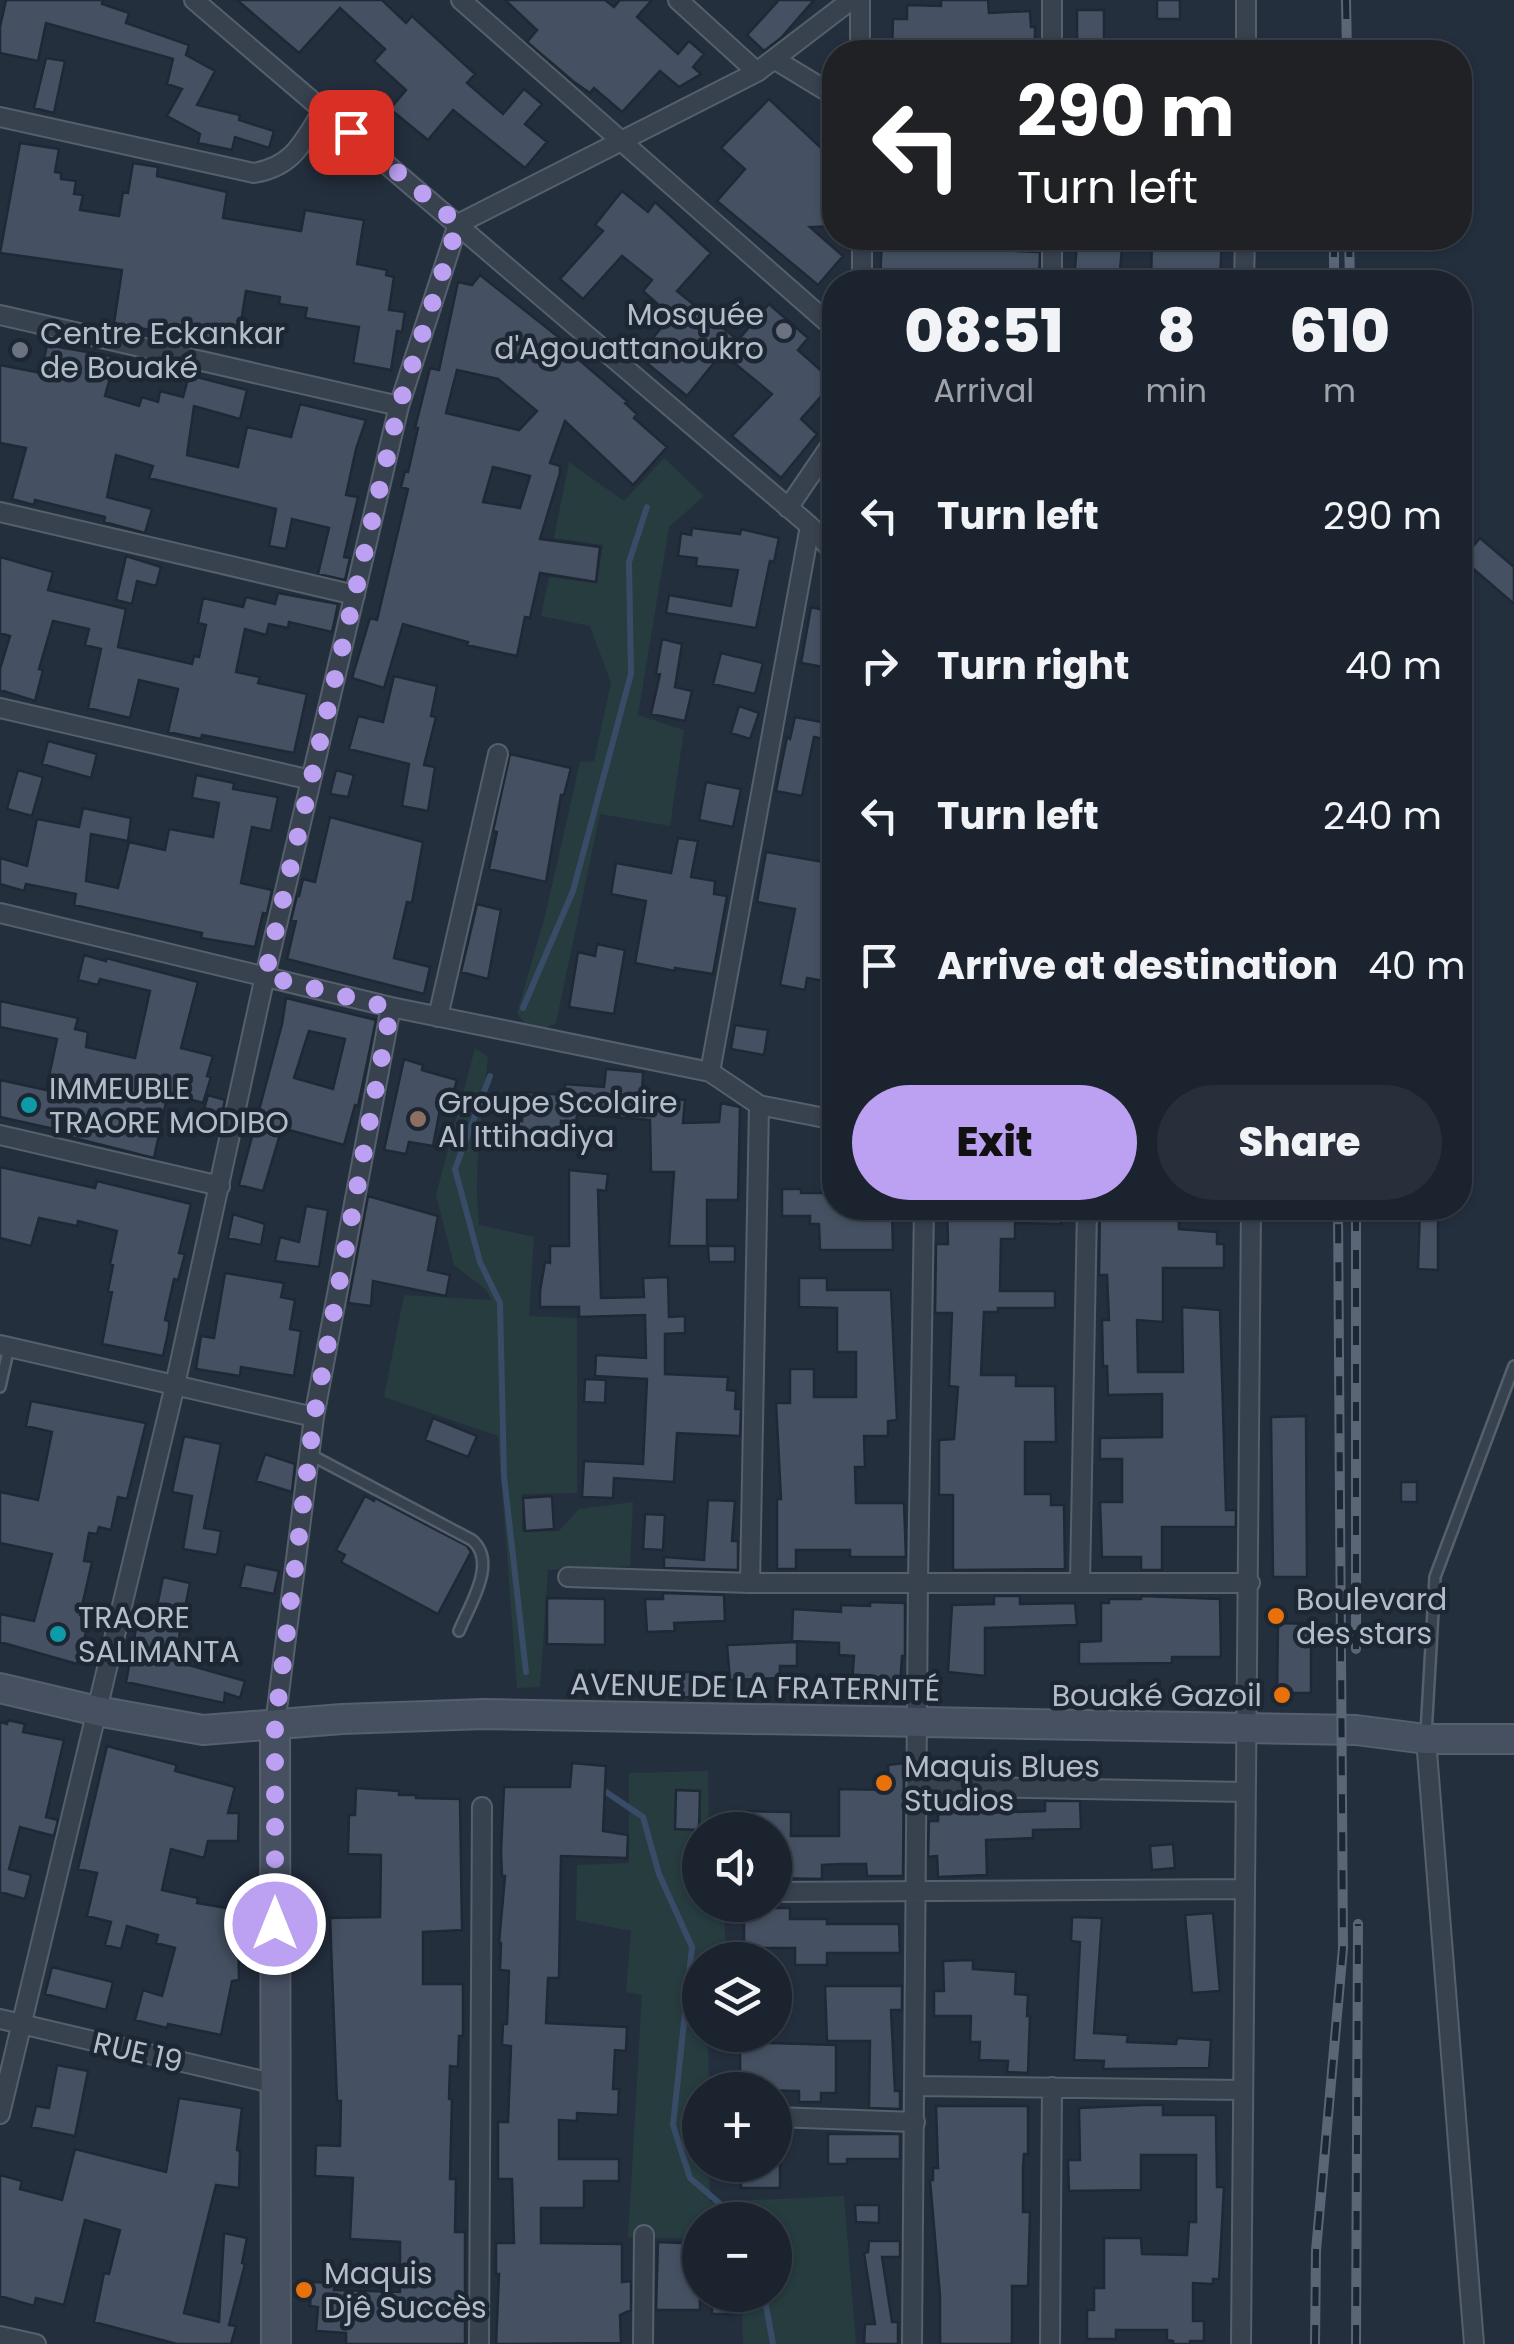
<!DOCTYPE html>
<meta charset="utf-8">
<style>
body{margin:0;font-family:Poppins,sans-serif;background:#282f3a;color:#f1f3f6;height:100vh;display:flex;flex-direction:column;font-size:38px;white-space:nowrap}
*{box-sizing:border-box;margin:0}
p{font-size:32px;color:#a0a4aa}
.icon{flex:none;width:55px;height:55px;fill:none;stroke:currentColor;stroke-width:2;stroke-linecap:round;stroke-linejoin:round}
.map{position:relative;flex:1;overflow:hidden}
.details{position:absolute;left:822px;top:270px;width:650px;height:950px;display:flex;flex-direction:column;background:#1b232e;border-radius:40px;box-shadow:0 2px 8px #0004,0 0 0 2px #39404a}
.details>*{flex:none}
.top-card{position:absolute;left:822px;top:40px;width:650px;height:210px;border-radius:40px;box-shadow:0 2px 8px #0004,0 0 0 2px #39404a;background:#202124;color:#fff;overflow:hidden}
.controls{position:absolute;left:682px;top:1812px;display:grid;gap:20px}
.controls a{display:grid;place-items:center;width:110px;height:110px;border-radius:50%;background:#1b232e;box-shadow:0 2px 8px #0004,0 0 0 2px #39404a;font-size:50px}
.pin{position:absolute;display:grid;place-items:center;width:85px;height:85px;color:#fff;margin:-42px;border-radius:20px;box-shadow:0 5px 15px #0006}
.me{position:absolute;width:110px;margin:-55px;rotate:0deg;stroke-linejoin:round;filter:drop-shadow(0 0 8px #0008)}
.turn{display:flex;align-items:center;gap:35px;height:210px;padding:0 30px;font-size:45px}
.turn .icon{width:130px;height:130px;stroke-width:2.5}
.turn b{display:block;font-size:70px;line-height:85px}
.eta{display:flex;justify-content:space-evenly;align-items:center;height:170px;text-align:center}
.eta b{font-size:60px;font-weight:800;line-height:70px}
.button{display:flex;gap:20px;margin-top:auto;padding:20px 30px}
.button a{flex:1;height:115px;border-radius:60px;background:#bca0f2;color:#111;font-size:40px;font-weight:800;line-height:115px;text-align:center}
.button a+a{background:#282f3a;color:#f1f3f6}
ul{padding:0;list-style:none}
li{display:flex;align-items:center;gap:30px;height:150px;padding:0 30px}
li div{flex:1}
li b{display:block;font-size:38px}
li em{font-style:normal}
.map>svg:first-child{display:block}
</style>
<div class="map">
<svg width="1514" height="2344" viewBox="0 0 1514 2344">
<rect width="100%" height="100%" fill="#242f3e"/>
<path fill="#263c3f" d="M664,458L704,496L669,527L638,715L684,730L670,826L600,814L556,1023L545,1028L524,1023L517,1013L545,916L580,762L594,761L611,683L590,626L541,616L549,577L597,583L603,545L554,538L569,462L624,501Z
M475,1048L488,1057C482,1113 473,1168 479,1225L534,1237L529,1316L577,1318V1493L522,1494V1532L559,1531L579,1509L633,1502L630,1566L548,1570L540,1687L517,1688L498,1436L384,1397L404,1295L492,1300L485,1289L454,1265L436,1195Z
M708,1771L709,1830H700V1905H718L724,1910L726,1960H700V2035H728V2038L708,2040L709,2090H700V2165H709L710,2202L844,2196L856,2344H743L741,2295H775V2220H700V2239L628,2237L642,1995L626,1992L631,1931L576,1920L577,1865L629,1863V1773Z"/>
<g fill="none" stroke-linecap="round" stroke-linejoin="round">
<path stroke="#394c67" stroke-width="6" d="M523,1008L573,891L631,674L629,562L647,507
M490,1076L455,1169L480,1262L500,1303L504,1476L526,1672
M600,1788L643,1817L659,1874L692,1947L673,2125L690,2178L739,2220
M764,2295L773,2344"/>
</g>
<path fill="#455162" stroke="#1f2835" stroke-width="2.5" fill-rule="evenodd" d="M6,0H103L102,4L129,13L126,23L189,45L186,55L215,71L197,105L240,115L239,120L274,131L269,148L235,137L232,150L198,143L200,134L167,116L182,89L167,84L173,59L46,23L38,61L0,53V27Z
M237,0H382L406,23L412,16L475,74L467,83L503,114L524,89L542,104L525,124L547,142L525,168L453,110L428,140L390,109L406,90L374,61L385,49L340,8L299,53Z
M505,0H605L614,7L620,0H652L637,17L678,54L689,41L704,54L693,67L701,74L679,87L660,71L622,112L594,88L590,93L574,82L527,42L537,30Z
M779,0H814L781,38L764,51L747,35Z
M941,0H988L989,13L1030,11L1031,27H1035V52H892L893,19H907V5L941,6Z
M1157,0H1180V19H1157Z
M1077,10H1104V40L1077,39Z
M46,58L65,61L54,113L34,108Z
M769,99L835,161V226L810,227L843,256L818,285L717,201L745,169L721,148Z
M20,143L59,149L55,172L61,173V179L76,181L74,194L83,195L80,210L119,216L123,192L128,193L133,163L158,167L157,176L227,192L223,218L301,231L305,210L364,220L357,264L387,270L386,275L394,277L389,310L405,312L402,332L397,331L391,370L353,363L359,327L305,318L307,308L279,304L280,297L246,291L240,328L224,325L221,344L114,323L122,270L0,253Z
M622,191L648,212L655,202L711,253L677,291L738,340L769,304L808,338L798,350L834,382L801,419L817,434L781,478L732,436L772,394L722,353L687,396L638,356L671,316L643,291L652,280L622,256L583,299L560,279L603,231L595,225Z
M882,238H977L976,249L1040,252L1039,282H880Z
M1152,238H1222L1220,282H1151Z
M1077,244L1122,248L1119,282L1074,280Z
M480,275L580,354L577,358L627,401L625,403L637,414L634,418L667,447L633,485L565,421L550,463L560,466V473L540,539L600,547L596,582L540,573L530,618L525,617L517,656L467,645L468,642L403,624L384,688L352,678L370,618L377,620L408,489L401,487L405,471L408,472L418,428H415L430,368L439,370L458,282L472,285ZM457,370L498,379L537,411L519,430L446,413ZM493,467L530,476L520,508L483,502Z
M47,345L116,357L105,396L139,406L142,397L158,402L160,391L183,397L189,375L247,390L240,419L194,406L187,455L238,467L247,427L291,437L300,404L366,420L356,449L346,495L358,497L344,557L350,558L345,580L318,574L329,528L292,519L286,549L269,546L276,509L149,478L153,466L116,455L107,497L152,509L145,533L104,522L105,517L35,500L34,505L12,499L26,448L0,443V365L41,373Z
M692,528L740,534L741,529L779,538L774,562L770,561L756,628L666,613L669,595L731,606L738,570L696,566L697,558L678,556L681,533L691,535Z
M1480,538L1514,567V604L1462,559Z
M126,556L161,567L156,586L137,581L132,604L116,600Z
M0,557L53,572L48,590L126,609L118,647L192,664L194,656L199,657L206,625L198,623L203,598L243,607L246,597L275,604L278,593L338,604L332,632L289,622L288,628L269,624L266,635L245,629L236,672L260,677L258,683L307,694L294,753L202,735L201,739L168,732L178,689L139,680L130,718L88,708L101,649L85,645L89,629L53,621L39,669L43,670L35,701L0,690V669L10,636L0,633Z
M811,607L835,613V669L801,663Z
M662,639L682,644L675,687L692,691L685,721L651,714L660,674L656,673Z
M721,653L763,663L755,694L713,684Z
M394,676L437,686L431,716L436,717L424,765L435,767L428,811L402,806L409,764L349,749L358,716L383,722Z
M739,706L759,713L750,739L731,733Z
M795,717L832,724L829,740L814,737L802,796L776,791L787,737L790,739Z
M48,741L97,754L91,778L42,764Z
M510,754L571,768L564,795H561L546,882L489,869L497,832L493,831Z
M18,770L43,777L32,816L7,809Z
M336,770L354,775L348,797L330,794Z
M196,775L234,783L233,789L278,797L271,831L252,827L241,883L272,890L267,914L263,913L255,947L201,938L202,933L74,905L76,894L26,884L24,891L0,884V858L27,866L37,819L79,827L83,808L131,818L128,841L91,834L86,881L118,888L129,842L165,850L169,829L213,837L219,803L192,798Z
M706,782L741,789L733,827L699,820Z
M330,817L423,842L412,903L407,902L394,958L430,967L424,994L287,959L296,921L291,920L297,896H299L303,879L315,882Z
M678,838L698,841L691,877L715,881L714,894L727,896L713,974L675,968V971L635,963L646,901L611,894L616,863L671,873Z
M766,852L835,864V983L807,978L805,990L780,985L795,909L757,902Z
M477,904L501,910L488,979L461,972Z
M597,944L625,950L614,1014L569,1007L578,952L595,956Z
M84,955L106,961V958L198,982L181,1048L213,1056L207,1076L211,1077L203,1103L168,1093L154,1158L62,1135L63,1131L0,1117V1080L46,1090L57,1039L0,1027V1001L78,1018L75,1029L88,1032L86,1047L135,1058L150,991L100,979L98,985L78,980Z
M286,998L376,1020L358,1106L355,1105L344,1145L282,1128L263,1191L239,1185L282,1024ZM309,1031L345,1039L333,1089L294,1078Z
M735,1025L768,1030L764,1055L731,1049Z
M404,1059L423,1065L422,1070L457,1080L449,1107L441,1104L433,1146L409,1142L406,1154L384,1150Z
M606,1069L643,1072L642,1096L685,1100L683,1123L719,1122L721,1103L740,1107L738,1200H707V1246H669L674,1172H651L650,1120L577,1114L576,1123L561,1121L560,1140L502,1136L503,1119L522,1121L523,1092L564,1095L565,1084L604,1087Z
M208,1095L225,1100L220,1122L202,1117Z
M0,1167L95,1188L97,1181L191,1204L179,1253L185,1254L178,1280L174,1279L165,1320L169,1321V1328L163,1356L102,1344L112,1292L108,1291L113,1265L110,1264L117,1231L78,1221L77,1226L39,1218L31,1246L0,1238Z
M569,1170L608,1174L606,1191L598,1190L601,1298L644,1297L643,1278L668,1277L669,1317L685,1316V1333L665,1334V1374L728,1377L727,1390L736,1391L735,1409H741L740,1436L677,1433L674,1482L614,1478L613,1498L582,1497L584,1461L643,1464L647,1379L595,1376L596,1355L646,1358L645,1315L579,1317V1307H540V1291L545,1262L550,1263V1246H569Z
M782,1189H801V1193H835V1208H892L893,1250H820L819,1224H810V1216H782Z
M368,1196L438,1216L428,1270L450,1275L446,1296L373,1281L371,1306L348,1303Z
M306,1206L328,1210L319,1267L275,1261L280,1237L299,1242Z
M947,1208H1061V1224L1015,1223V1239H1001L1000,1291H1055V1308H998V1312H984L981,1375H1016V1386H1055L1056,1442H1025V1494H1051V1505H1064L1065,1569L953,1570V1495H939V1440L954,1439L958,1387L949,1386L952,1313H935L936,1244H948Z
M1100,1208H1178L1179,1229L1217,1232V1244H1224V1268H1163V1322L1137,1320L1138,1372H1183L1182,1307L1220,1310L1226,1510H1236V1527H1162V1570H1141V1557H1102L1100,1502H1122V1459H1100V1438L1162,1437V1394L1108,1395L1107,1366H1103L1102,1320H1109L1107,1275H1099Z
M1420,1208H1438V1270L1418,1269Z
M233,1214L265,1224L261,1245L228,1238Z
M708,1246H735V1262H709Z
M225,1273L284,1283L281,1297L295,1300L290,1329L301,1331L294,1376L241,1367L240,1376L196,1369L201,1336L214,1338Z
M799,1278H827V1290H891L897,1420L888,1421V1436H864L865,1467H855L856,1503H904L906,1557H850V1550H796V1569H777V1499H781L776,1403H790V1369H814V1397H856V1352H837V1308L799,1307Z
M585,1379L606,1380L605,1403L584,1402Z
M31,1401L146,1423L127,1499L118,1497L111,1530L99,1527L97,1534L89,1533L84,1561L92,1562L80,1615L90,1618L77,1664L0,1642V1614L34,1621L52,1554L0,1543V1492L38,1500L52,1432L26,1426Z
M1306,1416L1307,1577H1273L1271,1417Z
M433,1418L477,1436L468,1457L425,1440Z
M184,1436L221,1444L204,1528L221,1531L217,1555L183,1549L192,1496L172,1492Z
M265,1454L295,1464L292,1492L256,1481Z
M1401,1482H1417V1502H1401Z
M365,1496L374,1501L375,1498L467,1546L471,1552L438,1614L341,1562L345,1555L336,1550Z
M552,1496L554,1529L525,1531L523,1498Z
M708,1500L735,1501L732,1541H738V1570L664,1568V1557L704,1560Z
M645,1514L665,1515L663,1550L643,1549Z
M245,1564L279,1571L274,1594L240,1587Z
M163,1577L190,1583L178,1642L193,1644L189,1665L245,1681L240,1698L225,1693L224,1703L126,1682L138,1618L154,1621Z
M663,1593L724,1595L725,1621L674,1623L675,1631L647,1632L645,1599H663Z
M994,1596H1020V1604L1075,1603L1077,1625L985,1628V1676L948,1672L952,1605L994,1604Z
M1141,1596L1220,1599L1221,1657H1172V1663L1079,1664V1642L1101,1641V1603H1109V1599H1141Z
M547,1598L605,1599V1645L547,1644Z
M870,1602L905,1603V1656H902L900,1686L852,1683L854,1656L839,1655V1643L792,1641L793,1609L841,1612V1605L870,1606Z
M1278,1623L1311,1624V1693H1277Z
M797,1642V1666H780V1678L730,1680L727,1645Z
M694,1672L695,1697L662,1698L661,1673Z
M8,1720L25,1724L23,1732L64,1740L46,1817L58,1820L54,1836L20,1827L9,1869L31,1875L25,1899L0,1892V1722L7,1724Z
M107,1746L177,1765L175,1771L235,1787L228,1813H239L238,1841H208L204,1858L171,1849L162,1890L198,1898L197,1903L238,1910L235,1924H238L239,1980L232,1981L221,2035L168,2024L167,2028L135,2020L143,1990L162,1996L175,1948L156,1943L158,1935L127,1926L121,1949L105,1945L111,1922L87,1916L97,1873L78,1869Z
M572,1763L606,1766L603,1831L628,1835L627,1858L561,1856L559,1978H548L546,2023L627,2027L626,2051L615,2050L613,2089H619L618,2115L577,2113V2121L559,2120V2159H619V2181H584V2208H541V2243L622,2244V2282L631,2281V2310L620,2315L621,2343L496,2344L499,2274H496V2243H514L512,2179H498V2122H508L511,2046L502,2045L503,2024H507L509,1971L500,1970L501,1943H499L505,1876H502L501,1851L504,1787H570Z
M904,1763L903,1876H867L866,1864H842L822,1865V1879L775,1878V1830H735V1811L791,1812V1836H839V1789L890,1790L888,1765Z
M356,1788L399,1791V1795H416V1798L460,1799L462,1930L423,1932V1984H463V2036H459L458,2067L450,2066L449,2099H452L450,2179H456L455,2232H465V2344H346V2333L316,2331L318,2307L310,2306L312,2282L334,2283V2290L400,2292V2242L350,2239L353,2178L315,2176L316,2145L340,2146L341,2101H337L330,1918L380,1917L381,1855L348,1854L349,1815H355Z
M676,1790L700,1791L699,1830L675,1829Z
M939,1799L984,1800L983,1813L1045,1811V1801H1080L1081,1829L1033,1830V1838L986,1840L987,1875L938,1877L937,1856L928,1857L929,1821H938Z
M1173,1844L1175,1868L1152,1870L1150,1846Z
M744,1908H790V1919H827V1924H899L900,1953H827V1965H795V1948H744Z
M1213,1913L1220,1991L1192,1993L1185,1915Z
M1072,1917L1102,1918L1094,2033L1128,2035L1127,2042L1176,2044L1177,2038L1211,2040L1209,2068L1103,2069L1104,2061L1074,2060L1080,1942L1071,1941Z
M973,1960V1969L1016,1972L1015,1994L1028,1995L1027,2016H1030L1028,2073L1007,2072L1008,2061L979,2060L980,2042H970L971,2016H934V1991H944L943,1961Z
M52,1967L113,1982L106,2010L45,1994Z
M825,1986H902V2010H891L895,2091H900V2109L869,2108L870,2041H827Z
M740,2042L836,2045V2093H821V2102H799V2091L740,2090Z
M57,2065L88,2071L75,2136L31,2127L36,2106L49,2108Z
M179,2098L242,2108L237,2150L240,2151L239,2188L216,2185L184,2313L219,2322L224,2233L247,2238L242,2263L245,2264L229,2325L236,2326L231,2344H177L94,2322L104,2273L109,2274L120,2230L85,2220L64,2305L36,2298L34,2306L0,2296V2175L22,2181L20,2189L62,2200L75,2149L166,2172Z
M1144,2105H1163V2115H1216L1217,2187H1224L1219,2279H1213V2284L1193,2283V2321H1204V2341H1190V2344H1173V2341L1167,2340V2330H1116V2339H1087V2310H1094V2288H1104V2238H1141L1142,2254L1187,2255L1189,2222H1196V2155H1141V2190L1069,2191L1068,2160H1080L1079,2108Z
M936,2106H1028V2154H1024L1023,2167V2212H1030L1028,2286H1012V2344H940V2296L930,2180H933V2168H938Z
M828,2134H900V2159H847V2164H828Z
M741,2165H780V2188H741Z
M855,2205H879V2223L856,2222Z
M869,2241H900V2257H882L892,2322H898V2344H864L865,2324H875L864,2253L868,2252Z
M658,2242L700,2244V2310H656Z
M712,2295H734V2314H712Z"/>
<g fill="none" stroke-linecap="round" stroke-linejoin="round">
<defs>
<path id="lane" d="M0,1387L9,1347
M309,1454L472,1540C498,1562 470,1604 459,1631
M1426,1734L1435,1577L1514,1366"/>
<path id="street" d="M194,0L810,526L835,554
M461,0L835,329
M678,0L757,72
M860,0V52
M1052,52V0
M1246,52V0
M774,59L835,96
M0,117L254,173C295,166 303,141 324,109
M862,238V282
M1052,282V238
M1244,282L1245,238
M0,315L399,406
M788,508L835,439
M0,512L355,595
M0,708L311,780
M0,913L391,1007L710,1072L759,1105L835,1120
M438,1017L498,754
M710,1072L810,526
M0,1135L220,1186
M0,1345L314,1417
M568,1577L750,1583H1250
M1080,1582L1087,1208
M750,1583L759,1105
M275,1725L314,1417L391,1007
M1426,1739L1474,2344
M917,1786L1245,1792
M775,1892L1244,1889
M0,2019L276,2084
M915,2086L1243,2090
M0,2114L175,1385L265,976L399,406L458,224L757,72L851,0
M775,2117L915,2122
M0,2336L36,2344
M479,2344L482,1807
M643,2344L644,2235
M912,2344L918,1581L924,1208
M1050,2344L1052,2087
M1241,2344L1251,1208"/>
<path id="secondary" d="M0,1688L97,1711L203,1730L342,1719L484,1714L1356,1730L1426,1739H1514
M275,1725L276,2344"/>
</defs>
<use href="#lane" stroke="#565f6c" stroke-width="14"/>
<use href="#street" stroke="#565f6c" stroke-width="22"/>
<use href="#secondary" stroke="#565f6c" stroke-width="32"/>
<use href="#lane" stroke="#38414e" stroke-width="9"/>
<use href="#street" stroke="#38414e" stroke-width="18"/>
<use href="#secondary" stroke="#465061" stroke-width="28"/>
<defs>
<path id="rail" d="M1346,0L1347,52
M1334,238V282
M1349,238L1350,282
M1356,1649V1208
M1315,2344L1316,2251L1343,1948L1338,1208
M1356,2344L1358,1924"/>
</defs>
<use href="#rail" stroke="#5a6575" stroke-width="10"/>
<use href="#rail" stroke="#1d2633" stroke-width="6" stroke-dasharray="19" stroke-linecap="butt"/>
</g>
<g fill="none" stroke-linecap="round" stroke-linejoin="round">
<path stroke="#bca0f2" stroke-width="18" stroke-dasharray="0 32.4" d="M275,1924V1725L285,1647L314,1417L391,1008L265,976L399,406L458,224L351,132"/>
</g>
<g fill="#6b7280" stroke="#1d2633" stroke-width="4">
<circle cx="784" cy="331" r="10"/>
<circle cx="20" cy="350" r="10"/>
</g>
<g fill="#0f9aa8" stroke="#1d2633" stroke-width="4">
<circle cx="29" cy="1105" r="10"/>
<circle cx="58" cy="1634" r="10"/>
</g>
<circle fill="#8d6e63" stroke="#1d2633" stroke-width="4" cx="418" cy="1119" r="10"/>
<g fill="#e8710a" stroke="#1d2633" stroke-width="4">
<circle cx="1276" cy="1616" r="10"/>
<circle cx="1282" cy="1695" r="10"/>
<circle cx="884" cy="1783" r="10"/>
<circle cx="304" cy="2290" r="10"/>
</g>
<g text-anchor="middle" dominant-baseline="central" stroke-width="9" stroke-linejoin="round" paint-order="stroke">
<g font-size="30" fill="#b4bcc9" stroke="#1d2633" text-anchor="start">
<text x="764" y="314" text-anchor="end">Mosquée<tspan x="764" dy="34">d'Agouattanoukro</tspan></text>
<text x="40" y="333">Centre Eckankar<tspan x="40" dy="34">de Bouaké</tspan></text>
<text x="49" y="1088">IMMEUBLE<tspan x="49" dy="34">TRAORE MODIBO</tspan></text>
<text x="438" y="1102">Groupe Scolaire<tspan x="438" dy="34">Al Ittihadiya</tspan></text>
<text x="1296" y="1599">Boulevard<tspan x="1296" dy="34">des stars</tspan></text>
<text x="78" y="1617">TRAORE<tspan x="78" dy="34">SALIMANTA</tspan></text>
<text x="1262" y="1695" text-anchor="end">Bouaké Gazoil</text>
<text x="904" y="1766">Maquis Blues<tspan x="904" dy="34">Studios</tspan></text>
<text x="324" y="2273">Maquis<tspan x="324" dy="34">Djê Succès</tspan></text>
</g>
<g font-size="30" fill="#b4bcc9" stroke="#1d2633">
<text transform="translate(755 1687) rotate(1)">AVENUE DE LA FRATERNITÉ</text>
<text transform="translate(138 2052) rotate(13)">RUE 19</text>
</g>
</g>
</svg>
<div class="controls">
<a><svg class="icon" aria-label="sound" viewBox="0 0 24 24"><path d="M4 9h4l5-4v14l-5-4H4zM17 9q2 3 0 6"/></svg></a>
<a><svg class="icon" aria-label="layers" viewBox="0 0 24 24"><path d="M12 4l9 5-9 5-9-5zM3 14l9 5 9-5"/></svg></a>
<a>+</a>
<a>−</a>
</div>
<div class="pin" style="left:351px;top:132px;background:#d93025"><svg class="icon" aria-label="arrive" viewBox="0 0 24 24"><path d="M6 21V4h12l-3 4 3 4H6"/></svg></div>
<svg class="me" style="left:275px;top:1924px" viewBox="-20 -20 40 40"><circle r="17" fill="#bca0f2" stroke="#fff" stroke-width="3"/><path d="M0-11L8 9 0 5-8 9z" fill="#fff"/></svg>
<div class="top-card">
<div class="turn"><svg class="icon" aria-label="left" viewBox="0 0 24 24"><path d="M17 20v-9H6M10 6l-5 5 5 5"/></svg><div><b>290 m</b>Turn left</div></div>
</div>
<section class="details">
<div class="eta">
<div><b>08:51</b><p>Arrival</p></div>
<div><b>8</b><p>min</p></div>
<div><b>610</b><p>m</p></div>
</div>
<ul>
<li><svg class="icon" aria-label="left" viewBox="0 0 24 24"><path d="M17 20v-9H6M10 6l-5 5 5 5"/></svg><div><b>Turn left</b></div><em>290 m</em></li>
<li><svg class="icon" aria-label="right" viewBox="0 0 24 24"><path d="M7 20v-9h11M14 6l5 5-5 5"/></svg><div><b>Turn right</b></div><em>40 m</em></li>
<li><svg class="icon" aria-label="left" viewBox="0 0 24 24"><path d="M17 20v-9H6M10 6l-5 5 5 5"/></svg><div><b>Turn left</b></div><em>240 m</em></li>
<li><svg class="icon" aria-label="arrive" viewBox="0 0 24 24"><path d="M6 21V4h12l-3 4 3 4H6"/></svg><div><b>Arrive at destination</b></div><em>40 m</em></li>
</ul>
<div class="button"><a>Exit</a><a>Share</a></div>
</section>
</div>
